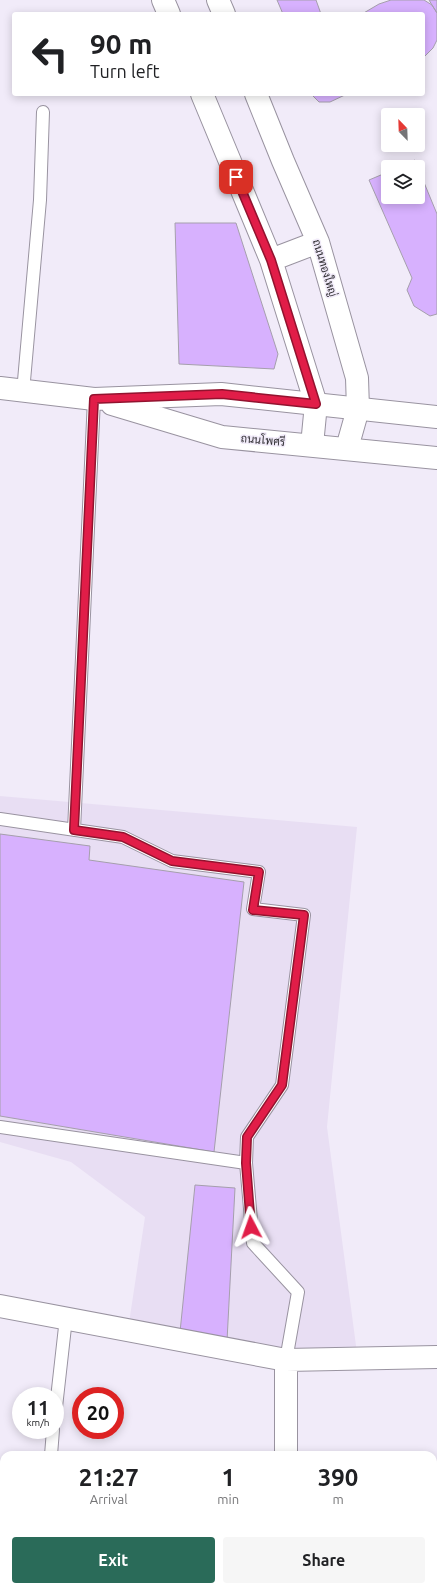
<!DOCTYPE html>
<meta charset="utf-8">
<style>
body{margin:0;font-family:Ubuntu,Sarabun,sans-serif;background:#f6f6f6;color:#202124;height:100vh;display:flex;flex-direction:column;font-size:15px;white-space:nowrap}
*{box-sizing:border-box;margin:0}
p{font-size:13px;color:#757577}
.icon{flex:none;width:22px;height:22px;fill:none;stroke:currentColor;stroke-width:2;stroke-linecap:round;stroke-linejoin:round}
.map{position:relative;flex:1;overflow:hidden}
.panel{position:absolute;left:0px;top:1451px;width:437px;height:140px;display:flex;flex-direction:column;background:#fff;border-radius:12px 12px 0 0;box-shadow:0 2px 10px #0003}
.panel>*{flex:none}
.top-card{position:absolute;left:12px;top:12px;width:413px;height:84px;border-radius:4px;box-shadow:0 2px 10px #0003;background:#fff;color:#202124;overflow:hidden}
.needle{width:26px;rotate:337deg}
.buttons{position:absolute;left:381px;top:108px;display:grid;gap:8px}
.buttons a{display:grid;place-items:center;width:44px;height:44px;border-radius:4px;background:#fff;box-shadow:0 2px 10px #0003;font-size:20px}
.speed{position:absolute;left:12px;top:1387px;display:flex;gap:8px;font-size:20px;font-weight:700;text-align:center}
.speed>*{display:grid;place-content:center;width:52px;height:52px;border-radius:50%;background:#fff;box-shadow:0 2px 10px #0003;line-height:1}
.speed small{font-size:10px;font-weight:400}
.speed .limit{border:6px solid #d22;background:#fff;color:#111}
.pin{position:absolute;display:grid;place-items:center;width:34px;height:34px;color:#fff;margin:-17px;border-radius:8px;box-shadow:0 2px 6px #0006}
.me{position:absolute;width:44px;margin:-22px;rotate:356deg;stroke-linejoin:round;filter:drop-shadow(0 0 3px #0008)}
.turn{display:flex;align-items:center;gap:14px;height:84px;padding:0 12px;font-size:18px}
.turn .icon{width:52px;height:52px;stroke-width:2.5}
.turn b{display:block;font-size:28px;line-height:34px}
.eta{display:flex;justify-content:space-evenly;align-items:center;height:68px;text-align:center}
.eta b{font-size:24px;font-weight:700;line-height:28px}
.action{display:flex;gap:8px;margin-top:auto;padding:8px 12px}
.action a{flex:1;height:46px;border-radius:4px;background:#2a6b59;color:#fff;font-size:16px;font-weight:700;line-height:46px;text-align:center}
.action a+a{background:#f6f6f6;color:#202124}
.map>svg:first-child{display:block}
</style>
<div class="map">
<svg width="437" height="1591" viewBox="0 0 437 1591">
<rect width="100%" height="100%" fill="#f1ebf9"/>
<path fill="#e8def3" d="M0,796L357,827L327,1127L357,1353L287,1350L129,1323L145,1217L71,1162L0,1142Z"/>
<path fill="#d7b1fe" stroke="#a59fac" d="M277,0H316L321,14H283Z
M391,0H424L432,5L437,13V40L433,48L423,58V14H362L379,4Z
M429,0H437V13L432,5Z
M311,94H347L330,102H319Z
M415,160L418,167H400Z
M418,168L437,214V314L430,316L414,306L407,290L412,278L369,180L388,172V197H418Z
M175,223H236L278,354L274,369L179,364Z
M0,834L90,846L89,860L244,882L214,1152L0,1116Z
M195,1185L235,1188L227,1341L180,1332Z"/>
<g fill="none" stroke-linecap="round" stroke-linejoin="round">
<defs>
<path id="lane" d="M23,392L40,200L43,112
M0,819L123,837L172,861L259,872L253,909L304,915L282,1085L247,1137L246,1163L253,1243L298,1292L286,1360
M74,830L94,399
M0,1127L246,1163
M55,1416L66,1318
M51,1455L53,1430"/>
<path id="street" d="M0,1306L286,1360L437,1357
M286,1360V1455
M286,1587V1591"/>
<path id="secondary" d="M163,0L169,14
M218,0L224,14
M202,94L271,260L316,404L312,445
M256,94L283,161L318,242L357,378L358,409L347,448
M271,260L318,242"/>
<path id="primary" d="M0,388L94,399L221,394L437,417
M112,404L222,437L437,458"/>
</defs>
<use href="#lane" stroke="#9993a0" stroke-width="14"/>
<use href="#street" stroke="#9993a0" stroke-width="24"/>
<use href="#secondary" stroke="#9993a0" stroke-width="24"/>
<use href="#primary" stroke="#9993a0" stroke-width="24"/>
<use href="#lane" stroke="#fff" stroke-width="12"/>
<use href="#street" stroke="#fff" stroke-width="22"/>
<use href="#secondary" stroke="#fff" stroke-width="22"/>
<use href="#primary" stroke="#fff" stroke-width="22"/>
</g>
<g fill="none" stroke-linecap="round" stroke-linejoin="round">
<defs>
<path id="route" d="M236,177L271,260L316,404L222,394L94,399L74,830L123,837L172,861L259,872L253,910L304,915L282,1085L247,1137L246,1163L251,1227"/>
</defs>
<use href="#route" stroke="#92132f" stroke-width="10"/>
<use href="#route" stroke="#e11d48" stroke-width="7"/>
</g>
<g text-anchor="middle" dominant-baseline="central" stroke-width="3" stroke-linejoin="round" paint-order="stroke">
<g font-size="11" fill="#312f34" stroke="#f1ebf9">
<text transform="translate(325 268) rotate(73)">ถนนทองใหญ่</text>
<text transform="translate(263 440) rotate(5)">ถนนโพศรี</text>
</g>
</g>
</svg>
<div class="buttons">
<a><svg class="needle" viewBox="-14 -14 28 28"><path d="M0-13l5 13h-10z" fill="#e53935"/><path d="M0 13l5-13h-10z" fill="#757577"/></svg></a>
<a><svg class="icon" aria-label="layers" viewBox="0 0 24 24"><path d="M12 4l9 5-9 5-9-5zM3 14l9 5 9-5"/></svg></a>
</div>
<div class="speed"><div>11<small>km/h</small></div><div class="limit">20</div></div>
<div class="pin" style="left:236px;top:177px;background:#d93025"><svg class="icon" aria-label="arrive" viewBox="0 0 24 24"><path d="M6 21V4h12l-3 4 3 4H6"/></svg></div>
<svg class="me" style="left:251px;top:1227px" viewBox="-20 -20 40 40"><path d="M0-17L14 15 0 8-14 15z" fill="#e11d48" stroke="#fff" stroke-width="4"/></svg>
<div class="top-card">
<div class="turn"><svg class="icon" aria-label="left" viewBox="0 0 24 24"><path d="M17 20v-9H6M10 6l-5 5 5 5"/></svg><div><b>90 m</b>Turn left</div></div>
</div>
<section class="panel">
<div class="eta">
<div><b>21:27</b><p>Arrival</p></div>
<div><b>1</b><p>min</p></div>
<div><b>390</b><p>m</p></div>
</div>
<div class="action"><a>Exit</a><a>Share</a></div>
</section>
</div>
